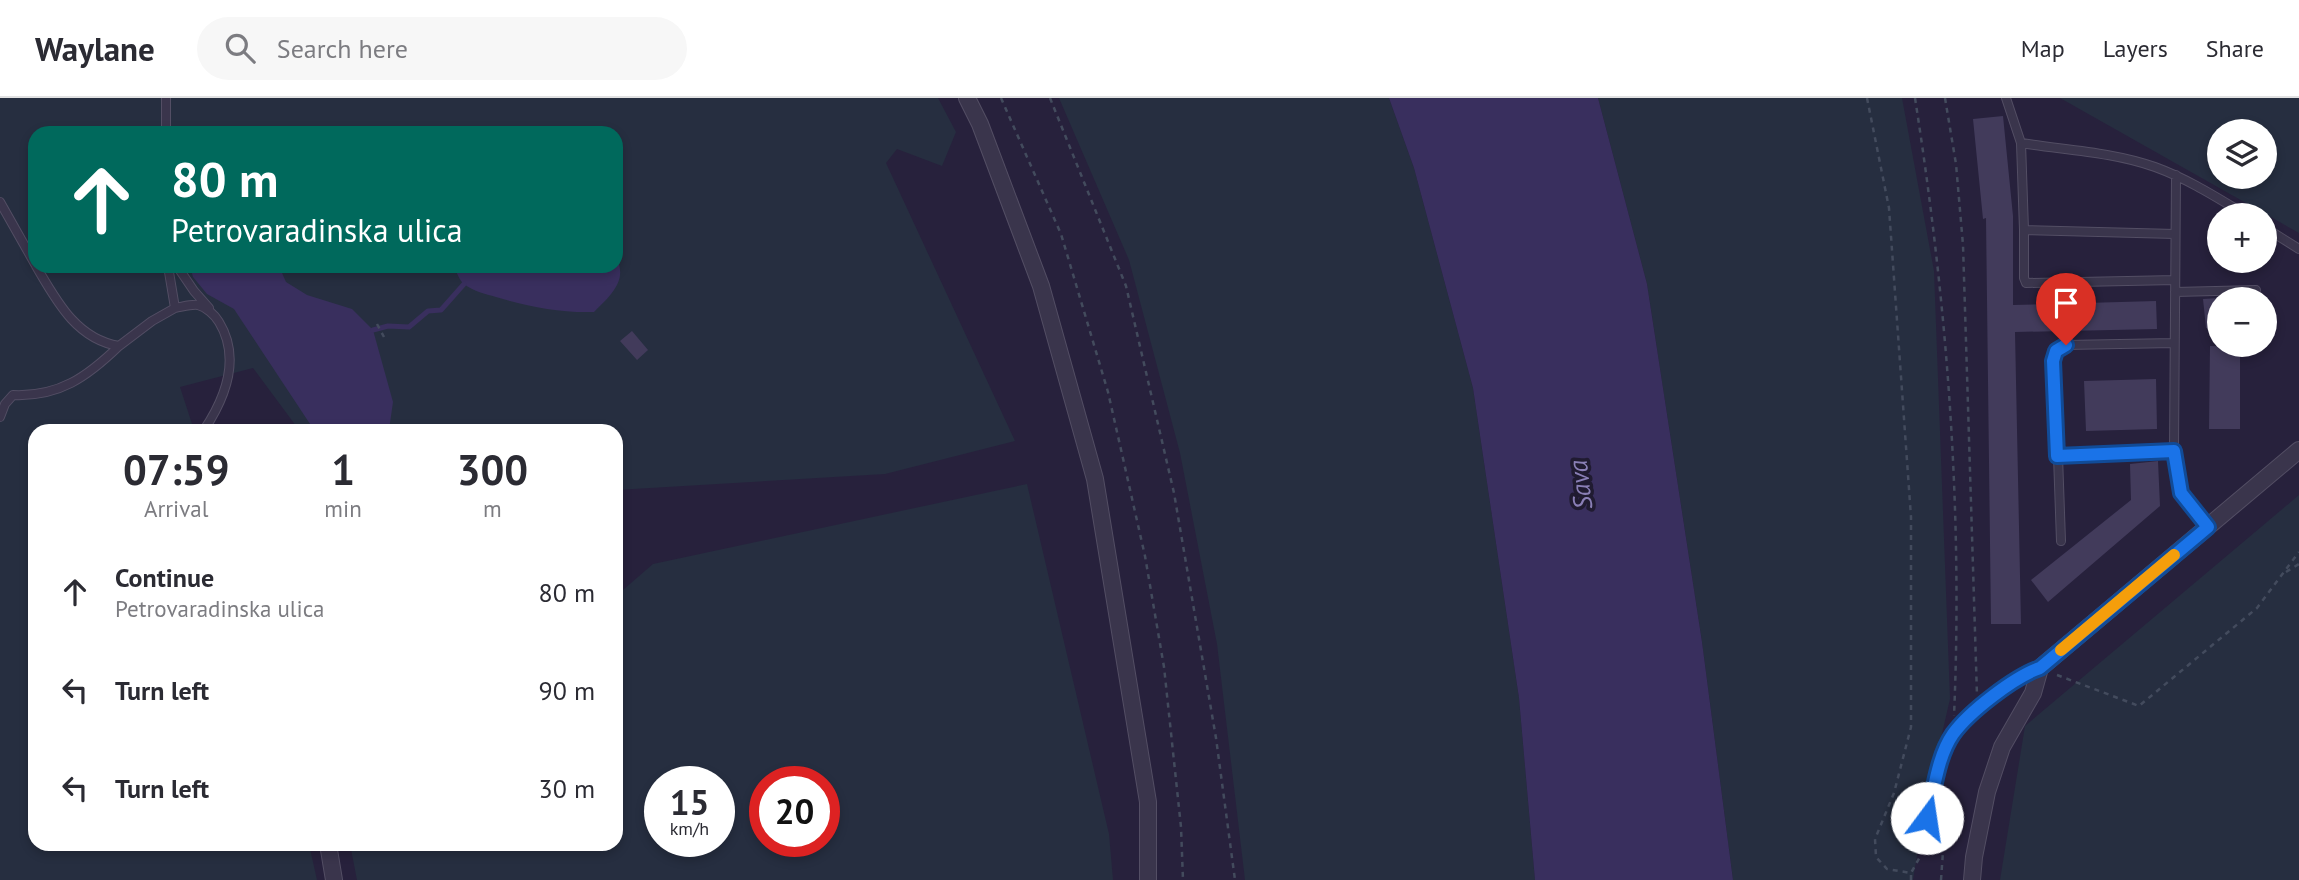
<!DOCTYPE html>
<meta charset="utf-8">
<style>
body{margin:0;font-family:"PT Sans",sans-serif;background:#f7f7f7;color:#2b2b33;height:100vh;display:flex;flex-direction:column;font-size:26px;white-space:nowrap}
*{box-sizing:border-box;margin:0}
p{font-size:23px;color:#7c7c81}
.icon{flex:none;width:38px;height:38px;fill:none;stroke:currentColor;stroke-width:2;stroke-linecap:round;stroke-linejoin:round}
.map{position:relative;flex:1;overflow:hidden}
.side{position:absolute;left:28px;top:326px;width:595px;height:427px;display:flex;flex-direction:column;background:#fff;border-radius:21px;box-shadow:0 4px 10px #0003}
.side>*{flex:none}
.banner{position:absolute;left:28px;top:28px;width:595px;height:147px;border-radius:21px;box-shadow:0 4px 10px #0003;background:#00695c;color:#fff;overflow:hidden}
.controls{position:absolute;left:2207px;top:21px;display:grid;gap:14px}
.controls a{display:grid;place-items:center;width:70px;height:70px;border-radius:50%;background:#fff;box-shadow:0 4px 10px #0003;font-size:35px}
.speed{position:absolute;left:644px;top:668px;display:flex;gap:14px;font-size:35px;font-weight:700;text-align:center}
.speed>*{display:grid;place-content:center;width:91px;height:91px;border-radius:50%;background:#fff;box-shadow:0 4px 10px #0003;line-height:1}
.speed small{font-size:18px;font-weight:400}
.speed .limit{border:10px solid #d22;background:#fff;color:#111}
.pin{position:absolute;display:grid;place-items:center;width:60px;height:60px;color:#fff;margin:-72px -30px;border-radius:50% 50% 50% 0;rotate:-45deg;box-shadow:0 0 7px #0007}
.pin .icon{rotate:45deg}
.me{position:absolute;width:77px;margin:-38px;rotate:14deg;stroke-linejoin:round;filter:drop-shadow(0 0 5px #0008)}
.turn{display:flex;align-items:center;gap:24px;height:147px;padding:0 28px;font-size:32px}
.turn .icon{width:91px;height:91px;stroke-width:2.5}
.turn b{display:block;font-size:49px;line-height:60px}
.eta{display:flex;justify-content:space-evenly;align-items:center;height:119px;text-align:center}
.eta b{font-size:42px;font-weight:800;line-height:49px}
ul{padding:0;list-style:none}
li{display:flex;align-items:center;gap:21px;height:98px;padding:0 28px}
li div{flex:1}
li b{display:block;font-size:26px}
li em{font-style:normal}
header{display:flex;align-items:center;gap:42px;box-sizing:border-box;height:98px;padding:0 35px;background:#fff;border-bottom:2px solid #e1e1e2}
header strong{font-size:33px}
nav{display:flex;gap:38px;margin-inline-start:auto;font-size:24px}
.search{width:490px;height:63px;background:#f7f7f7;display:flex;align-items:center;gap:18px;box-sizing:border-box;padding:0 24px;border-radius:38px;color:#7c7c81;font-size:26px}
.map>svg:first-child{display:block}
</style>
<header>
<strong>Waylane</strong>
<div class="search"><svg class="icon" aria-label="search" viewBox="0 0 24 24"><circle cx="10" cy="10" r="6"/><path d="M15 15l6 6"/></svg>Search here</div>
<nav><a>Map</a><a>Layers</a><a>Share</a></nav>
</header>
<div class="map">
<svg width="2299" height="782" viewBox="0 0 2299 782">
<rect width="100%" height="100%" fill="#27213c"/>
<path fill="#262e40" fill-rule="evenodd" d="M0,0H938L956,34L942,68L897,51L886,65L1015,343L885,376L616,392V332H299L253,270L180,289L194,332H35V746H309L317,782H0ZM35,35H616V168H35Z
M1059,0H1389L1414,70L1473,290L1519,600L1535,782H1245L1217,546L1180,355L1129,162Z
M1598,0H1902L1934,173L1950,601L1925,709L1913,782H1733L1702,544L1647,186Z
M2060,0H2299V135ZM2219,33H2264V79H2219Z
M1027,386L1109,736L1113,782H357L350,746H616V498L653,466ZM660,684H719V744H660ZM765,684H824V744H765Z
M2299,397V782H2000L2025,628Z"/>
<path fill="#392f5e" d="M1389,0H1598L1647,186L1702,544L1733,782H1535L1519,600L1473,290L1414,70Z
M616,160C629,182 609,199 594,214C560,215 529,209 496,199C485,196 474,193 465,187C459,182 457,175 454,168H616Z
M190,168H279L286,184L307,197L352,211L373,232L393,304L389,332H314L234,211L207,196L193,179Z"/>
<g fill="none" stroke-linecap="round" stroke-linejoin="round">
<path stroke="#392f5e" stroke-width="5" d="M373,232L388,228L409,229L428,213L441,212L464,186"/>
</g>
<path fill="#423b5b" d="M2003,18L2013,118V207L2156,203L2157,231L2015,234L2021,526H1991L1986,120L1983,121L1973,21Z
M2219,200V229L2206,230L2203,201Z
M632,233L648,252L637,262L620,243Z
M2210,248L2240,249V331H2209Z
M2156,281L2157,331L2086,333L2084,283Z
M2158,363L2160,408L2048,504L2031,482L2131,402L2130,366Z"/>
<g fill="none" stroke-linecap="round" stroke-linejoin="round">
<defs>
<path id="service" d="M166,0V35
M2006,0L2021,45
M2176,77L2174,353L2181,395L2208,429
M0,104L35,166
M2264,129L2299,151
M2024,132V180L2026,185L2175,182
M2175,136L2024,132L2021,45C2065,52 2113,54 2155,69C2188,81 2216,99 2246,117
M36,168C56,202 76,241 119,248L152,223L175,210L168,168
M177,168L194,193L209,210
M2175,194L2256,192
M175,210C182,209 191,206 198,207C206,209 215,217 219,224C241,260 226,299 204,332
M0,319L5,306L13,297C59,299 87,279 119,248
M2174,353L2058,358L2053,263L2056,252L2066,247L2174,245
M2058,358L2061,443
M1927,720L1942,662L1953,637L2003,590L2025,575L2040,570"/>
<path id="minor" d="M967,0L980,26L1041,188L1095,381L1148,704V782
M328,746L334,782
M1972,782L1974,759L1987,694L2002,649L2033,595L2040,570L2299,352"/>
</defs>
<use href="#service" stroke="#534e64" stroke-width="10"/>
<use href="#minor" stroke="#534e64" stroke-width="18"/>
<path stroke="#434b5d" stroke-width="2.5" stroke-dasharray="5 5" stroke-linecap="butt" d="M1001,0L1061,136L1108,294L1145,458L1164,569L1181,729L1183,782
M1050,0L1126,188L1174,395L1216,640L1235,782
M1867,0L1889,110L1911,419V629L1894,695L1875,741L1876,759L1887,771L1911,775L1921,757L1925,732
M1915,0C1947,205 1963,411 1954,618
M1945,0L1956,66L1963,147L1977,598
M377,226L384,239
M2286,474L2299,466
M2057,577L2139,608L2257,510L2299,454
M1911,782V775
M1941,782L1947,695"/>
<use href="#service" stroke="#3a354c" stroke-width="8"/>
<use href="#minor" stroke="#3a354c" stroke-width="16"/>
</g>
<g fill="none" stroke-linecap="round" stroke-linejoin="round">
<defs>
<path id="route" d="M1927,720C1934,694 1937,659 1953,636C1969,614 2014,579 2040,570L2208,429L2181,395L2174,353L2057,358L2053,263L2056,253L2066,247"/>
</defs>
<use href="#route" stroke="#114b97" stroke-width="18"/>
<use href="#route" stroke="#1a73e8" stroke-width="12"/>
<path stroke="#f59e0b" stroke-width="12" d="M2061,552L2174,457"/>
</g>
<g text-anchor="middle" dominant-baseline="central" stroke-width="7" stroke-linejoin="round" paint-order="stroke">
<g font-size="26" font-style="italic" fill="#8a7fb6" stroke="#201b31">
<text transform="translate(1580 387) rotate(-97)">Sava</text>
</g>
</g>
</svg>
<div class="controls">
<a><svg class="icon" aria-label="layers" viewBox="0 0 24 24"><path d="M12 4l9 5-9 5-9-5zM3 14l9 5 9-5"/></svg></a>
<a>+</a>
<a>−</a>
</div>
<div class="speed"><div>15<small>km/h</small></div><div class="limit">20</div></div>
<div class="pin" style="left:2066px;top:247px;background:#d93025"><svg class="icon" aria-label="arrive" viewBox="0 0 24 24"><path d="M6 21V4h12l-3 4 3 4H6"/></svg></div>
<svg class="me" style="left:1927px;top:720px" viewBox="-20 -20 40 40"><circle r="19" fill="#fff"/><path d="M0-13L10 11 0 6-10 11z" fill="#1a73e8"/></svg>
<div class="banner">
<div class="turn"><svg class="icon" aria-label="ahead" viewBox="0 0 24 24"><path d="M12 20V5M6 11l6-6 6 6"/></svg><div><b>80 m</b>Petrovaradinska ulica</div></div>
</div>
<section class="side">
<div class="eta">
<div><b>07:59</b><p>Arrival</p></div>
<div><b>1</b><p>min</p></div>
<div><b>300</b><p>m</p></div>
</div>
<ul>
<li><svg class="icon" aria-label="ahead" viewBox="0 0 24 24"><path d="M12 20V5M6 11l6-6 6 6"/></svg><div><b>Continue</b><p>Petrovaradinska ulica</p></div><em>80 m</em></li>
<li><svg class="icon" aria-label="left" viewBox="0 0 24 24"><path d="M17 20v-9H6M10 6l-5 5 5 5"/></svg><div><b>Turn left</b></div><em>90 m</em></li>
<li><svg class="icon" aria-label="left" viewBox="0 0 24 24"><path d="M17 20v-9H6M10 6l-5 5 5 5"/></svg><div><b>Turn left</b></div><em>30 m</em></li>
</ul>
</section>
</div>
